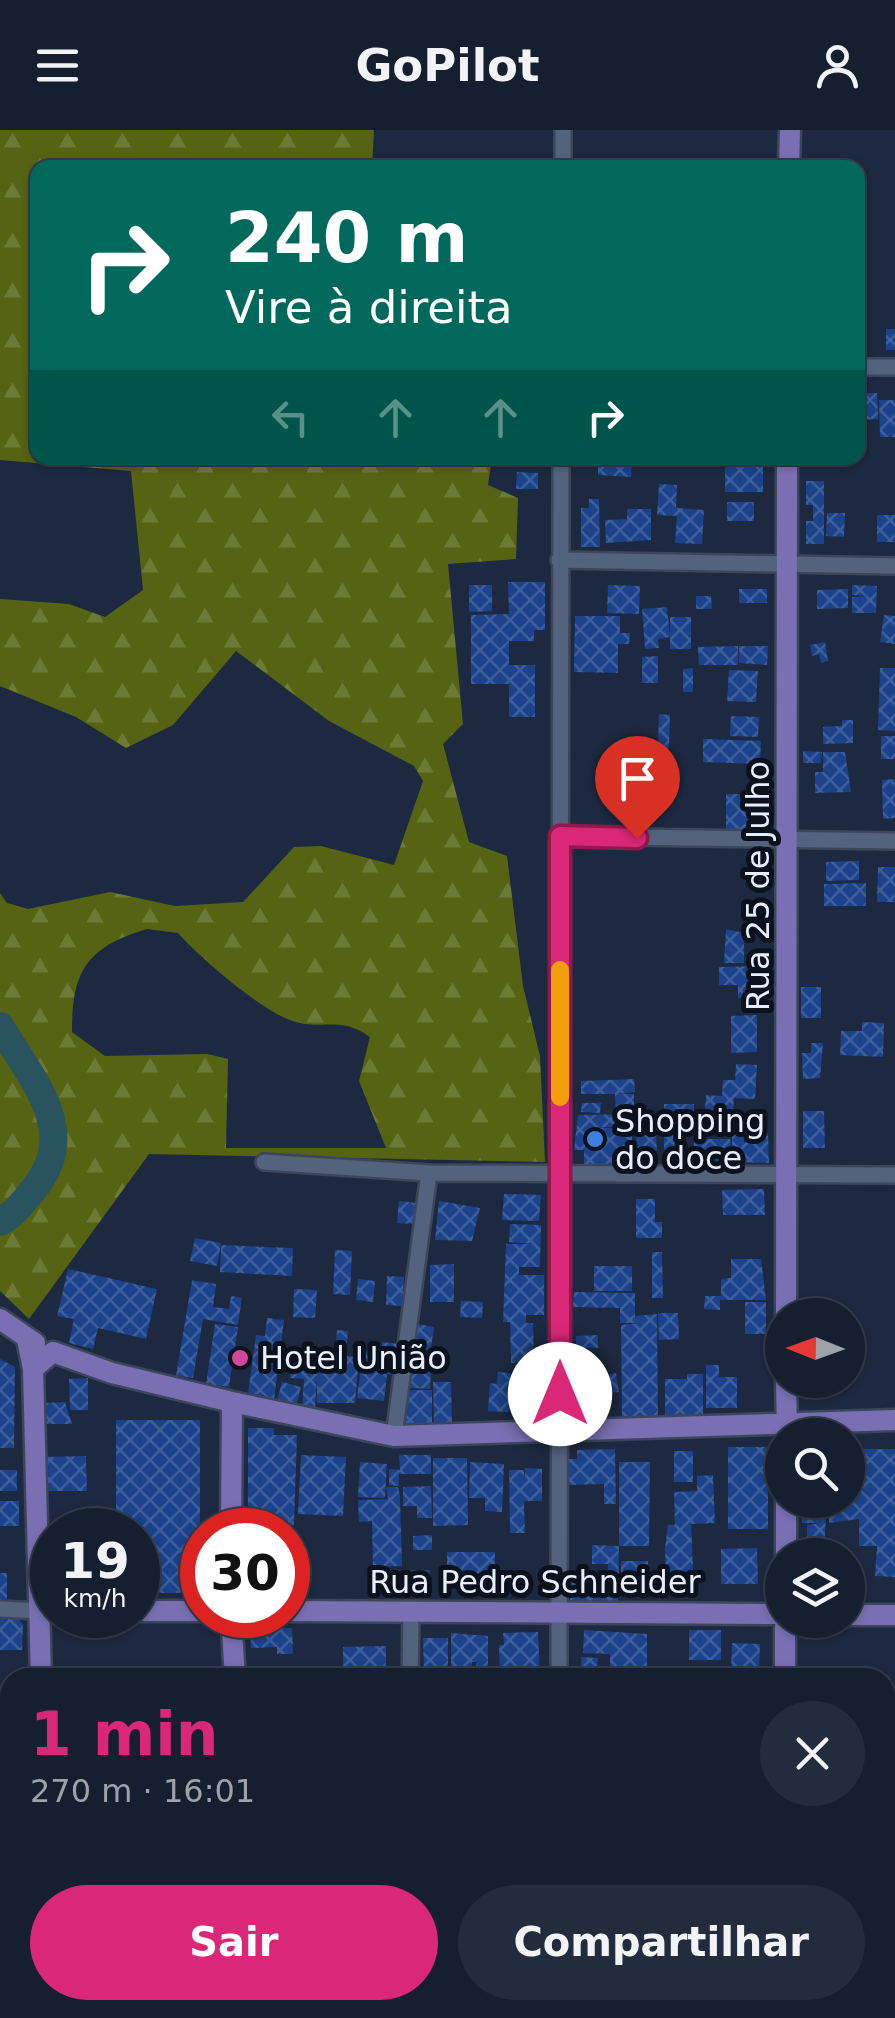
<!DOCTYPE html>
<html lang="pt">
<meta charset="utf-8">
<style>
body{margin:0;font-family:"DejaVu Sans",sans-serif;background:#232c3c;color:#f1f3f6;height:100vh;display:flex;flex-direction:column;font-size:38px;white-space:nowrap}
*{box-sizing:border-box;margin:0}
p{font-size:32px;color:#9ea2ab}
.icon{flex:none;width:55px;height:55px;fill:none;stroke:currentColor;stroke-width:2;stroke-linecap:round;stroke-linejoin:round}
.map{position:relative;flex:1;overflow:hidden}
.panel{position:absolute;left:0px;top:1538px;width:895px;height:352px;display:flex;flex-direction:column;background:#161f30;border-radius:30px 30px 0 0;box-shadow:0 2px 8px #0004,0 0 0 2px #353d4c}
.panel>*{flex:none}
.hud{position:absolute;left:30px;top:30px;width:835px;height:305px;border-radius:20px;box-shadow:0 2px 8px #0004,0 0 0 2px #353d4c;background:#00695c;color:#fff;overflow:hidden}
.needle{width:65px;rotate:271deg}
.buttons{position:absolute;left:765px;top:1168px;display:grid;gap:20px}
.buttons a{display:grid;place-items:center;width:100px;height:100px;border-radius:50%;background:#161f30;box-shadow:0 2px 8px #0004,0 0 0 2px #353d4c;font-size:50px}
.speed{position:absolute;left:30px;top:1378px;display:flex;gap:20px;font-size:50px;font-weight:700;text-align:center}
.speed>*{display:grid;place-content:center;width:130px;height:130px;border-radius:50%;background:#161f30;box-shadow:0 2px 8px #0004,0 0 0 2px #353d4c;line-height:1}
.speed small{font-size:25px;font-weight:400}
.speed .limit{border:15px solid #d22;background:#fff;color:#111}
.pin{position:absolute;display:grid;place-items:center;width:85px;height:85px;color:#fff;margin:-102px -42px;border-radius:50% 50% 50% 0;rotate:-45deg;box-shadow:0 0 10px #0007}
.pin .icon{rotate:45deg}
.me{position:absolute;width:110px;margin:-55px;rotate:0deg;stroke-linejoin:round;filter:drop-shadow(0 0 8px #0008)}
.turn{display:flex;align-items:center;gap:35px;height:210px;padding:0 30px;font-size:45px}
.turn .icon{width:130px;height:130px;stroke-width:2.5}
.turn b{display:block;font-size:70px;line-height:85px}
.lanes{display:flex;align-items:center;height:95px;padding:0 30px;background:#0003;justify-content:center;gap:50px;direction:ltr}
.lanes .off{opacity:.35}
.round{display:grid;place-items:center;flex:none;width:105px;height:105px;border-radius:52px;background:#232c3c}
.summary{display:flex;align-items:center;justify-content:space-between;height:170px;padding:0 30px}
h1{font-size:60px;font-weight:700;line-height:75px;color:#db2777}
.button{display:flex;gap:20px;margin-top:auto;padding:20px 30px}
.button a{flex:1;height:115px;border-radius:60px;background:#db2777;color:#fff;font-size:40px;font-weight:700;line-height:115px;text-align:center}
.button a+a{background:#232c3c;color:#f1f3f6}
header{display:flex;justify-content:space-between;align-items:center;height:130px;padding:0 30px;background:#161f30;font-size:45px;font-weight:700}
.map>svg:first-child{display:block}
</style>
<header><svg class="icon" aria-label="menu" viewBox="0 0 24 24"><path d="M4 6h16M4 12h16M4 18h16"/></svg>GoPilot<svg class="icon" aria-label="person" viewBox="0 0 24 24"><circle cx="12" cy="8" r="4"/><path d="M4 21q1-7 8-7t8 7"/></svg></header>
<div class="map">
<svg width="895" height="1888" viewBox="0 0 895 1888">
<defs>
<pattern id="forest-firs" width="22" height="20" patternUnits="userSpaceOnUse" patternTransform="scale(2.5)"><rect width="22" height="20" fill="#556313"/><path d="M5 1l3.5 6h-7zM16 11l3.5 6h-7z" fill="#6d7a36"/></pattern>
<pattern id="building-cross-hatch" width="8" height="8" patternUnits="userSpaceOnUse" patternTransform="scale(2.5)"><rect width="8" height="8" fill="#1b428a"/><path d="M0 0l8 8M0 8l8-8" fill="none" stroke="#3c5e9c"/></pattern>
</defs>
<rect width="100%" height="100%" fill="#1d2940"/>
<path fill="url(#forest-firs)" fill-rule="evenodd" d="M0,0H374L372,37L38,38V328H492L488,355L518,368L516,429L448,434L463,594L443,614L469,712L507,726L523,856L540,926L545,1032L149,1024L29,1189L0,1161V763L7,773L28,779L110,762L175,776L243,772L294,717L321,716L394,735L423,651L414,636L329,591L236,521L173,595L126,618L76,587L0,556V469L69,474L105,487L143,460L131,341L0,330ZM147,799L178,803C199,827 266,885 296,892C326,900 340,886 370,907L359,951L386,1018H226L228,929L207,924L105,926L72,902C72,842 86,817 147,799Z"/>
<g fill="none" stroke-linecap="round" stroke-linejoin="round">
<path stroke="#29545f" stroke-width="28" d="M0,896C32,950 81,1001 34,1059C23,1072 15,1084 0,1092"/>
</g>
<path fill="url(#building-cross-hatch)" d="M427,30L540,33V38H427Z
M858,80H865L866,108H858Z
M858,175H866V195H858Z
M886,199H895V220H886Z
M858,263H877L878,289L858,290Z
M879,270H895V307H880Z
M598,328H632L631,347L598,345Z
M763,336V362H725V337Z
M517,342L538,343V359H516Z
M806,351H824V414H806V391H813V375H806Z
M659,354L677,355L676,378L704,380L702,414L675,413L677,386L657,385Z
M589,369H599L600,417H581V378H589Z
M727,372H754V391H727Z
M627,379H651V410L606,413L605,390L627,389Z
M827,383H845L844,407L826,406Z
M877,385H895V412H877Z
M508,452H545V500H534V511H509V535H535V587H509V554H471V485L509,484Z
M469,455H492V481L469,482Z
M608,455L640,456L639,484L607,483Z
M852,455L877,456L876,483H852V467L869,466L852,465Z
M739,459H767V473H739Z
M848,459V478L817,479V460Z
M696,466H711L712,479H696Z
M667,477L670,507L658,509L659,518L645,519L642,479Z
M884,485L895,486V514L880,512Z
M575,486H620V503H630L629,514H618V543L574,542Z
M670,487H691V519H670Z
M825,512L828,531L821,533L819,524L812,526L810,515Z
M738,516V535H699L698,517Z
M739,516H768L767,535L739,533Z
M658,526V553H642V527Z
M693,538V562H683V539Z
M880,538H895V601L878,600Z
M729,540L758,541L756,572L727,571Z
M659,584L670,585L669,618L658,617Z
M731,586L759,587L758,607L730,606Z
M842,590H853V613L823,614V597L842,596Z
M881,606H895V629H881Z
M703,609L761,611L760,634L703,632Z
M803,621L822,622L821,633H803Z
M823,622H845L851,662L815,663V642H823Z
M895,649V688L883,689L882,650Z
M726,664H766L765,708H726Z
M859,731V750L826,751V732Z
M878,737H895V772H877Z
M866,753V776H824V754Z
M726,799L744,803V833H724Z
M761,836V868H738V855H719V837Z
M801,857H821V888H801Z
M757,885V922L731,923V886Z
M862,892L884,893L883,927L840,925L841,901H862Z
M811,913H823L820,948L803,949L802,923H811Z
M736,934L757,935L755,969L734,968L733,981L705,980L706,965L722,966L723,950H735Z
M634,949L635,962L619,964H634V982L616,983L615,964H581V951Z
M582,973H601L600,983L581,982Z
M664,974H694V998H686V1025H664Z
M803,981H824L825,1018H803Z
M634,984V997H593L632,999V1039L584,1038V1020H574L578,985Z
M768,1003L769,1033L694,1031V1009H730L732,1023V1004Z
M636,1004H656L657,1021H637Z
M764,1059L765,1085H723L722,1060Z
M504,1064L541,1065L539,1091L502,1090Z
M636,1069H655V1092H662V1108H636Z
M399,1071L416,1073L414,1094L397,1093Z
M439,1071L480,1078L472,1111L435,1110Z
M510,1094L541,1095L540,1137H519V1145H544V1185H526V1193H533L534,1232L511,1233L510,1192H503L506,1114H533L509,1112Z
M195,1108L221,1113L217,1136L190,1131Z
M221,1115L293,1118L292,1146L220,1142Z
M335,1120L352,1121L350,1165L333,1164Z
M652,1122H662L663,1168H652Z
M731,1129H761L766,1170H720V1180L704,1179L705,1166H721V1149L731,1148Z
M454,1134V1172H430V1135Z
M594,1136H632V1161H594Z
M68,1139L157,1159L146,1209L98,1198L93,1219L69,1213L74,1189L57,1186Z
M387,1146L404,1147L402,1176L386,1175Z
M358,1149L375,1151L373,1172L356,1170Z
M192,1150L216,1154L213,1177L229,1179L231,1166L242,1168L238,1195L203,1189L193,1248L176,1246Z
M294,1159L317,1160L315,1188L293,1187Z
M574,1162L635,1163V1186L657,1184L658,1289L622,1290L621,1195L640,1193H620V1178L573,1177Z
M461,1171L483,1172L482,1188L460,1187Z
M745,1172H766V1204H745Z
M658,1183H678L679,1209L659,1210Z
M267,1188L284,1190L273,1278L265,1277L266,1266L248,1263L256,1205L265,1206Z
M215,1194L238,1197L229,1257L206,1254Z
M418,1194L434,1197L430,1224L413,1221Z
M337,1200L348,1201L346,1224H335Z
M598,1205V1218H576V1206Z
M382,1212L399,1214L395,1245L387,1244L384,1271L357,1268L363,1221L381,1223Z
M292,1225L333,1231V1243L335,1225L359,1227L355,1273H317V1246L315,1280L302,1279L304,1249L290,1248Z
M410,1225L432,1226L430,1259L409,1258Z
M0,1229L15,1237L14,1318H0Z
M515,1235H542L540,1298H515Z
M706,1235H719V1247H737V1278H706Z
M578,1237H593V1255L608,1254L607,1245L616,1243L619,1262L608,1263V1278H579Z
M498,1242L511,1243L509,1282L488,1281L490,1253L497,1254Z
M687,1244H703V1292H686V1285L665,1286V1249H687Z
M88,1248V1280H70L69,1249Z
M282,1252L301,1257L295,1280L276,1274Z
M433,1252H451L452,1297H434Z
M406,1260H432V1303H406Z
M65,1272L72,1294H46L45,1273Z
M116,1290H200V1463H138V1400H116Z
M248,1298H274V1305H297L294,1395H248Z
M848,1313H852L854,1358L848,1359Z
M728,1317H768V1399H728Z
M615,1319L616,1374H604V1354L569,1355V1329H577V1320Z
M854,1319H895V1447L875,1446L877,1416H859V1389L829,1393V1370H848V1361L854,1362Z
M674,1321H693V1352H674Z
M301,1325L346,1327L343,1386L298,1384Z
M399,1325H431V1344H399V1356L389,1355V1339L400,1340Z
M86,1326L87,1361H44L43,1327Z
M433,1328H467L468,1395L433,1396Z
M360,1332L387,1334L385,1368L358,1367Z
M470,1332L504,1334L502,1382L485,1381V1368H469Z
M619,1332H650L649,1416H619Z
M525,1338L542,1339V1371H524L525,1403H510L509,1340H524L525,1354Z
M0,1340H17V1361H0Z
M713,1345L715,1393L691,1394L694,1461L666,1463L665,1418L668,1395H675L674,1362L697,1361V1346Z
M431,1356L432,1388H417V1376H403V1357Z
M386,1357H398L400,1366L402,1436L373,1437L372,1391L359,1392L358,1370L388,1369Z
M802,1370H827L824,1419H807V1395L820,1393H802Z
M0,1371H19V1396H0Z
M432,1405V1420H413V1406Z
M592,1415L619,1416L618,1475L570,1474L571,1445H608V1434H592Z
M757,1418L758,1454H721V1419Z
M447,1422H495V1462H465V1444H447Z
M288,1428L293,1429V1461H288Z
M621,1431H648V1452H621Z
M403,1440H430V1456H403Z
M0,1443H7V1469H0Z
M0,1488H17L23,1494L22,1520H0Z
M250,1498H292L293,1524H277V1517L251,1518Z
M584,1500L647,1504V1548H610V1524L583,1523Z
M689,1500H721V1530H689Z
M538,1502L540,1548H500L499,1515H504L503,1503Z
M451,1503L488,1506V1544H476V1532H472V1548H451Z
M423,1508H448V1548H424Z
M732,1513L760,1514L759,1542L720,1548V1542H731Z
M386,1516V1546L343,1548V1517Z
M581,1527L598,1528L597,1538H608V1548H581Z
M512,1880H536V1888H499V1884H512Z
M647,1880H672V1888H647Z
M705,1880H727V1888H704Z
M731,1880H759L760,1888H731Z"/>
<g fill="none" stroke-linecap="round" stroke-linejoin="round">
<defs>
<path id="minor" d="M563,38V0
M858,237H895
M559,430L895,436
M560,706L895,711
M264,1032L429,1043L895,1045
M394,1306L429,1043
M0,1479L40,1481
M410,1548L411,1481
M559,1548L561,328
M0,1833H10
M885,1848L895,1849
M554,1888V1880"/>
<path id="major" d="M789,38L790,0
M786,1185L787,328
M0,1189L35,1213
M27,1209L33,1239L41,1548
M33,1239L53,1222L112,1243L232,1272L394,1306L895,1290
M786,1250L787,1305
M231,1400L232,1272
M786,1425V1370
M138,1481H202
M288,1481L782,1484
M231,1485L235,1548
M848,1485H895
M785,1548V1490
M231,1880L232,1888
M783,1880V1888
M44,1888V1880"/>
</defs>
<use href="#minor" stroke="#3c465a" stroke-width="20"/>
<use href="#major" stroke="#3c465a" stroke-width="25"/>
<use href="#minor" stroke="#54637d" stroke-width="15"/>
<use href="#major" stroke="#796fb2" stroke-width="20"/>
</g>
<g fill="none" stroke-linecap="round" stroke-linejoin="round">
<defs>
<path id="route" d="M560,1264V706L637,708"/>
</defs>
<use href="#route" stroke="#8e194d" stroke-width="25"/>
<use href="#route" stroke="#db2777" stroke-width="18"/>
<path stroke="#f59e0b" stroke-width="18" d="M560,967V840"/>
</g>
<circle fill="#3f7fe0" stroke="#0c121c" stroke-width="4" cx="595" cy="1009" r="10"/>
<circle fill="#d1479c" stroke="#0c121c" stroke-width="4" cx="240" cy="1228" r="10"/>
<g text-anchor="middle" dominant-baseline="central" stroke-width="10" stroke-linejoin="round" paint-order="stroke">
<g font-size="32" fill="#e6efff" stroke="#0c121c">
<text transform="translate(758 756) rotate(-90)">Rua 25 de Julho</text>
<text x="535" y="1452">Rua Pedro Schneider</text>
</g>
<g font-size="32" fill="#e6efff" stroke="#0c121c" text-anchor="start">
<text x="615" y="991">Shopping<tspan x="615" dy="37">do doce</tspan></text>
<text x="260" y="1228">Hotel União</text>
</g>
</g>
</svg>
<div class="buttons">
<a><svg class="needle" viewBox="-14 -14 28 28"><path d="M0-13l5 13h-10z" fill="#e53935"/><path d="M0 13l5-13h-10z" fill="#9ea2ab"/></svg></a>
<a><svg class="icon" aria-label="search" viewBox="0 0 24 24"><circle cx="10" cy="10" r="6"/><path d="M15 15l6 6"/></svg></a>
<a><svg class="icon" aria-label="layers" viewBox="0 0 24 24"><path d="M12 4l9 5-9 5-9-5zM3 14l9 5 9-5"/></svg></a>
</div>
<div class="speed"><div>19<small>km/h</small></div><div class="limit">30</div></div>
<div class="pin" style="left:637px;top:708px;background:#d93025"><svg class="icon" aria-label="arrive" viewBox="0 0 24 24"><path d="M6 21V4h12l-3 4 3 4H6"/></svg></div>
<svg class="me" style="left:560px;top:1264px" viewBox="-20 -20 40 40"><circle r="19" fill="#fff"/><path d="M0-13L10 11 0 6-10 11z" fill="#db2777"/></svg>
<div class="hud">
<div class="turn"><svg class="icon" aria-label="right" viewBox="0 0 24 24"><path d="M7 20v-9h11M14 6l5 5-5 5"/></svg><div><b>240 m</b>Vire à direita</div></div>
<div class="lanes"><svg class="icon off" aria-label="left" viewBox="0 0 24 24"><path d="M17 20v-9H6M10 6l-5 5 5 5"/></svg><svg class="icon off" aria-label="ahead" viewBox="0 0 24 24"><path d="M12 20V5M6 11l6-6 6 6"/></svg><svg class="icon off" aria-label="ahead" viewBox="0 0 24 24"><path d="M12 20V5M6 11l6-6 6 6"/></svg><svg class="icon" aria-label="right" viewBox="0 0 24 24"><path d="M7 20v-9h11M14 6l5 5-5 5"/></svg></div>
</div>
<section class="panel">
<div class="summary"><div><h1>1 min</h1><p>270 m · 16:01</p></div><a class="round"><svg class="icon" aria-label="close" viewBox="0 0 24 24"><path d="M6 6l12 12M18 6L6 18"/></svg></a></div>
<div class="button"><a>Sair</a><a>Compartilhar</a></div>
</section>
</div>
